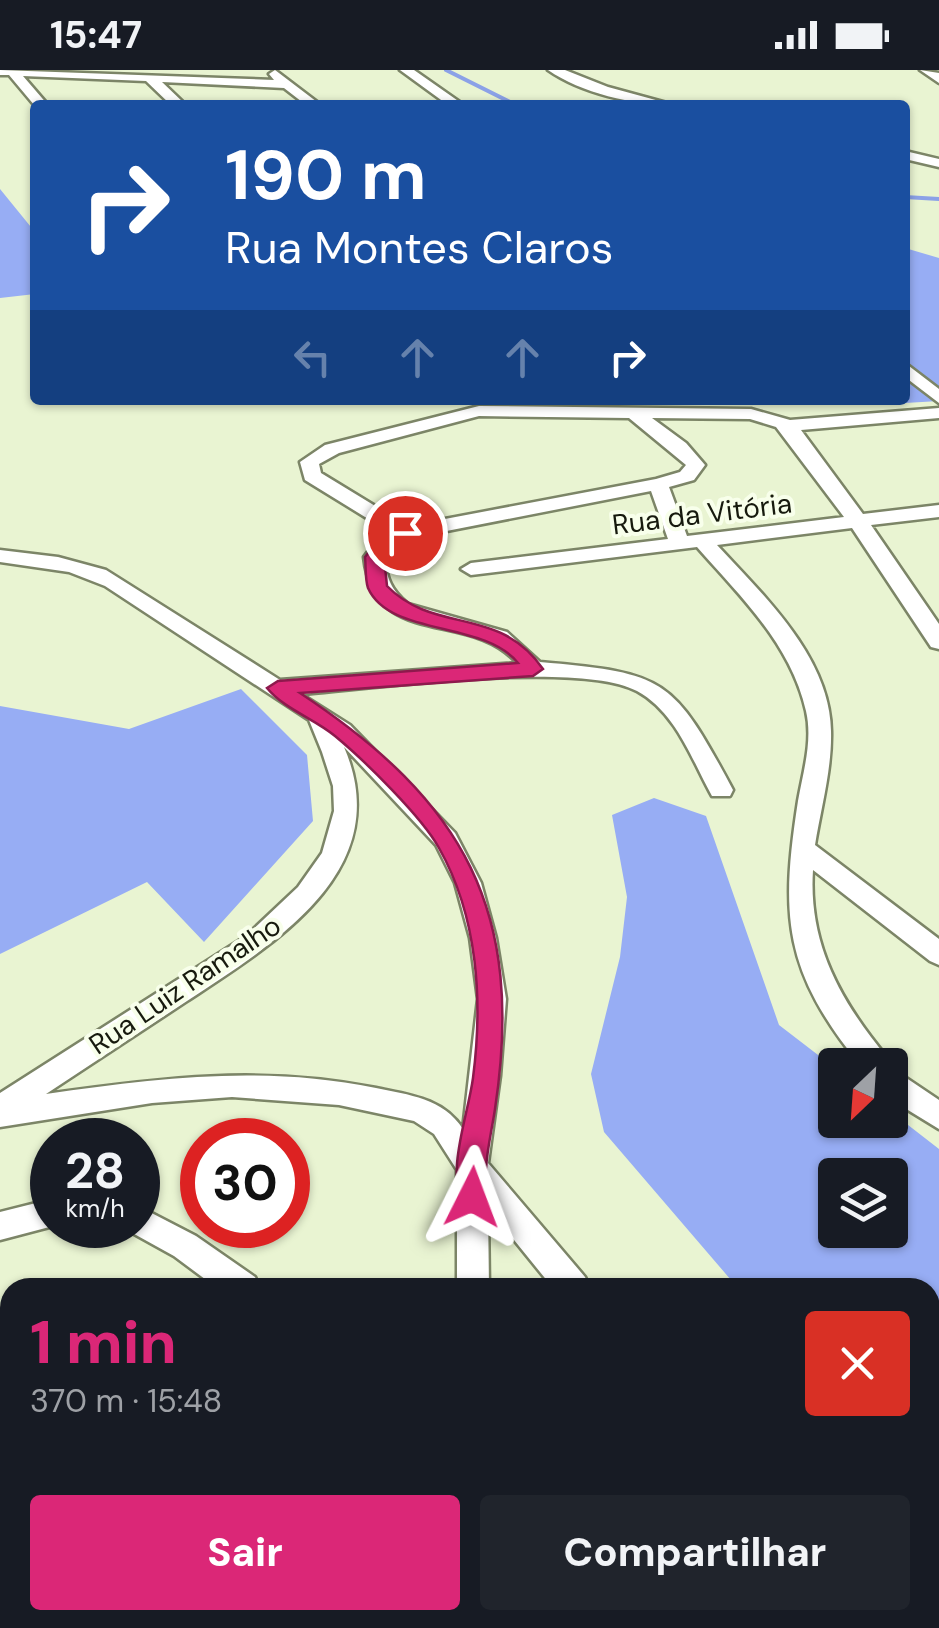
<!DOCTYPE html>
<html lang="pt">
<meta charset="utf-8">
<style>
body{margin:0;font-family:"DM Sans",sans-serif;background:#20242c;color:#f1f3f6;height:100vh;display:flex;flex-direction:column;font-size:38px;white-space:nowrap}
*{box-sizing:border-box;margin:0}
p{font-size:32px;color:#9ea1a6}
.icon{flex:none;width:55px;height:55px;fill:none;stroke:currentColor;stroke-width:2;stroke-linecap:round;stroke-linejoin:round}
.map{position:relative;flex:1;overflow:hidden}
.sheet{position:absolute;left:0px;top:1208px;width:940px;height:352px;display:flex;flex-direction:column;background:#171b24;border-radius:30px 30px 0 0;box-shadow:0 2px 8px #0004}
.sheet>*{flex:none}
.top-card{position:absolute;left:30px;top:30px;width:880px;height:305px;border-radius:10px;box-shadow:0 2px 8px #0004;background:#1a4fa0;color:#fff;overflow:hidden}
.needle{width:65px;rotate:205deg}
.tools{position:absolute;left:818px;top:978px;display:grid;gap:20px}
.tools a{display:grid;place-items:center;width:90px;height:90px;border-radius:10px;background:#171b24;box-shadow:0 2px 8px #0004;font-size:50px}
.speed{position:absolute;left:30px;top:1048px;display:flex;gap:20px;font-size:50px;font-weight:700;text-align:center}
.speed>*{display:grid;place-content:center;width:130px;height:130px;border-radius:50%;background:#171b24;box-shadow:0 2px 8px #0004;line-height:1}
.speed small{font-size:25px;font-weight:400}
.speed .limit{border:15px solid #d22;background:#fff;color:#111}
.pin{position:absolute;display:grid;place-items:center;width:85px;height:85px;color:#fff;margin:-42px;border:5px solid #fff;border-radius:50%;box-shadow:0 2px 10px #0007}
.me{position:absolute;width:110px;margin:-55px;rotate:3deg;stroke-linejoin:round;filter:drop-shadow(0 0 8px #0008)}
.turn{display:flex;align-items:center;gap:35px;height:210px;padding:0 30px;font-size:45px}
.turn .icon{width:130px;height:130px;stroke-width:2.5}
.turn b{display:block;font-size:70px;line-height:85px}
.lanes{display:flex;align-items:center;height:95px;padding:0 30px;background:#0003;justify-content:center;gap:50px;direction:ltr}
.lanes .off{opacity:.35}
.round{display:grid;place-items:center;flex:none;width:105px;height:105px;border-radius:10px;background:#20242c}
.summary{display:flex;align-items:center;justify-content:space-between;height:170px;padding:0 30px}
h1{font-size:60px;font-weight:800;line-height:75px;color:#db2777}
.button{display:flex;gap:20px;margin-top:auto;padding:20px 30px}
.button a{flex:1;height:115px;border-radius:10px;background:#db2777;color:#fff;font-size:40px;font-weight:800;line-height:115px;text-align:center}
.button a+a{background:#20242c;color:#f1f3f6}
.status{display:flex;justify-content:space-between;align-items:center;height:70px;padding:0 50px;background:#171b24;direction:ltr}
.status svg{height:28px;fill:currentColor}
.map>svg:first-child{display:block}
</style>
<div class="status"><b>15:47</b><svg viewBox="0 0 49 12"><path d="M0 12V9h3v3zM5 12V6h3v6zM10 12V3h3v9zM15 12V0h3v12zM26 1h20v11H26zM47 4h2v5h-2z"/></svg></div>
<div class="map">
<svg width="939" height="1558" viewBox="0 0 939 1558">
<rect width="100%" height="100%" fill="#e9f4d2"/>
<path fill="#d5ddf7" d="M228,1550H450L449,1558H223Z"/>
<path fill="#97adf4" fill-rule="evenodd" d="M0,119L35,162V224L0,228Z
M905,178L939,188V331L888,334L877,330H905Z
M241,619L307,685L313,751L204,872L147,812L0,884V636L129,659Z
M654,728L706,746L779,955L835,998V1050H890V1041L939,1079V1395L930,1391V1218L737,1217L604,1062L591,1004L620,887L627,827L612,745ZM890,1105V1160H835V1105Z"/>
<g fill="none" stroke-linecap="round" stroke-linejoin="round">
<path stroke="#8ba1e7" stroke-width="4" d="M446,0L516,35
M905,127L939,129"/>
<defs>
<path id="minor" d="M0,0L274,10L269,4L275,0L321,35H306L284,18L162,12L186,35H171L146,11L23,6L48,35L35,36L9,5H0Z
M400,0H414L464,35H448Z
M548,0H565L608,17L674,35C633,35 581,23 548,0Z
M920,0L939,3V13Z
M905,81L939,89V97L905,89Z
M905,293L939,319V333L905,307Z
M479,336L751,339L790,350L939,338V348L801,360L863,444L939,435V447L871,455L939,554V579L931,577L852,458L717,475C763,525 830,587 831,661C832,699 821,738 815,775L939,869V895L930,891L813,800C808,874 841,932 887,987L891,995L890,997L939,1030V1059L890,1029V995H860C784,901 780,847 798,731C803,702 813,671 806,641C791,574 740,526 697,477L471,505L461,499L471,493L668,469L651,421L411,468L384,487C387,509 391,520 408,534L507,562L540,592C666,603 673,608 733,720L730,726H712C692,690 676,642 637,621C579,590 374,618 301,624L350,655L455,763L481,813L496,868L506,929L500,1006L488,1093L585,1207L590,1218H553L488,1138L489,1218H457V1100L434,1064L414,1051L339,1035L232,1027L152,1033L0,1057V1023L246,866L298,817L322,783L334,741L333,716L322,682L309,650L105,516L69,502L0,492V480L58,487L106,500L280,610L517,593C469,538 374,582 364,487L376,471L391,463L305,410L300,392L325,375ZM479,346L629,348L686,395L680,402L656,409L408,456L321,403L319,394L339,383ZM652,348L750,349L776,357L844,447L687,466L669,417L694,410L705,395L686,373ZM344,677L436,775L455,813L470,868L478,929L463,1059C443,1028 409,1025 376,1018C262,995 159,1008 46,1024C93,993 140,962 187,931C275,873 397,800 344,677Z
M52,1129V1155H57L0,1170V1142Z
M138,1136L196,1166L255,1207L260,1218H217L174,1186L127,1160L125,1155H138Z
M0,1446L10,1450V1490L0,1486Z
M89,1550H134L138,1558H93Z
M634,1550H676L680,1558H638Z
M884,1550H927L931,1558H888Z"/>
</defs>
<use href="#minor" stroke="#7c8567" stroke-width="5"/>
<use href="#minor" fill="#fff" fill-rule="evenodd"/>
</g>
<path fill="#db2777" stroke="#8e194d" stroke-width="2.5" d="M405,458L414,463L412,467L384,487L387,516C435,565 499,535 543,599L533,606L300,623C465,732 525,841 495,1039C492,1059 487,1079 486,1099C485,1112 488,1124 482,1136L472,1140L463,1136C446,1100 468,1046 473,1008C483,931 478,847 439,778C422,747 364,690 335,666C315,649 284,639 267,618L278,611L518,593C483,550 390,567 368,518C365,510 366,496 365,487L377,471Z"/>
<g text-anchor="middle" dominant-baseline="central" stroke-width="8" stroke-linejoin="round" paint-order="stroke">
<g font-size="28" fill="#171a0e" stroke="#f8ffeb">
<text transform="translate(702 444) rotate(-7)">Rua da Vitória</text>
<text transform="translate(185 915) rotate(-34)">Rua Luiz Ramalho</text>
</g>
</g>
</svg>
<div class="tools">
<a><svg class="needle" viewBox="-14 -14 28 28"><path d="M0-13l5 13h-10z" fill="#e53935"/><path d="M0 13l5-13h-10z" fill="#9ea1a6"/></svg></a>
<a><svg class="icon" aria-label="layers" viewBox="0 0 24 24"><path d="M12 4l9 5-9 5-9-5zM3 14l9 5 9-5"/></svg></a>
</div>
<div class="speed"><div>28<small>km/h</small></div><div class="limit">30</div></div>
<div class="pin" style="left:405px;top:463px;background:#d93025"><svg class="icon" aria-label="arrive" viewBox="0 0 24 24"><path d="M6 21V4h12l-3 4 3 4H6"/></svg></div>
<svg class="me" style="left:472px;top:1127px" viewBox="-20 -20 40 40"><path d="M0-17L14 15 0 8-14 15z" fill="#db2777" stroke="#fff" stroke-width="4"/></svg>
<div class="top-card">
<div class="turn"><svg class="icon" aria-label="right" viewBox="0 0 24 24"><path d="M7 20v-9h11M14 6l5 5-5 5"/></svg><div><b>190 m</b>Rua Montes Claros</div></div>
<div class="lanes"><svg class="icon off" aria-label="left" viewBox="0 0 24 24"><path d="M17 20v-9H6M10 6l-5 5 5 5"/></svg><svg class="icon off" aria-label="ahead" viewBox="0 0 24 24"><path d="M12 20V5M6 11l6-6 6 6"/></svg><svg class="icon off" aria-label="ahead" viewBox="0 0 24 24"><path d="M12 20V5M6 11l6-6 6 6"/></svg><svg class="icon" aria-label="right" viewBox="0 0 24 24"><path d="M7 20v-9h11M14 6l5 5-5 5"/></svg></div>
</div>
<section class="sheet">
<div class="summary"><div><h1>1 min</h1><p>370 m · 15:48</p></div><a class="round" style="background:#d93025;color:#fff"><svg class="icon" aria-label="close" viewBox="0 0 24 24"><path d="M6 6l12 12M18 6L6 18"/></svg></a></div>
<div class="button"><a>Sair</a><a>Compartilhar</a></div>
</section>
</div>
